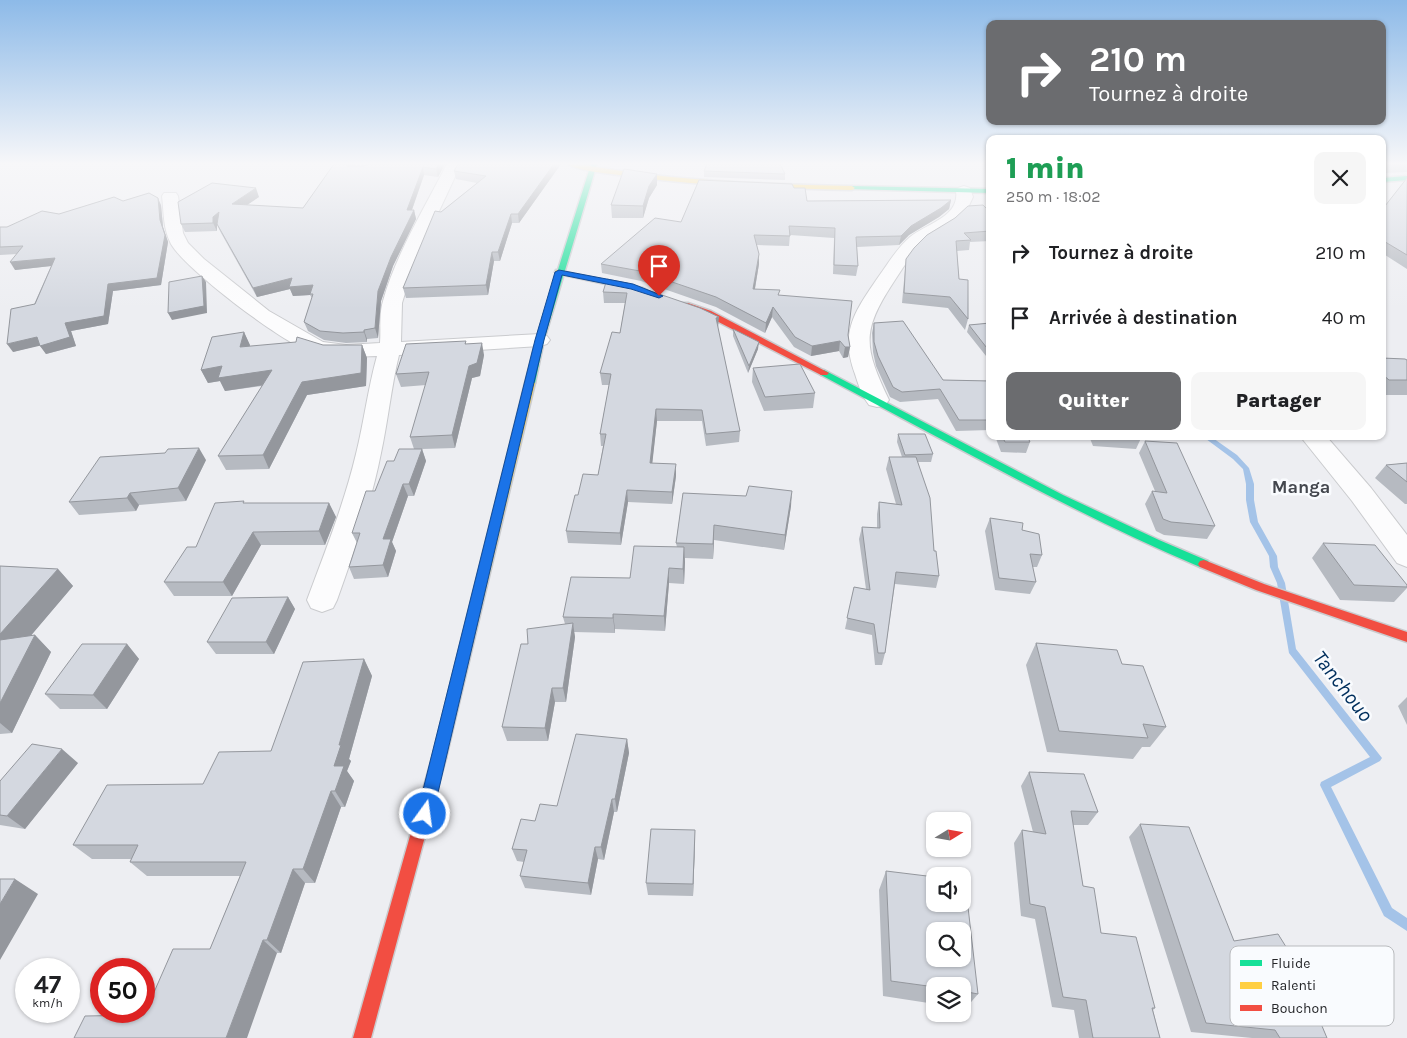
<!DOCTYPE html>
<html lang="fr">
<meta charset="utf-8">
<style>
body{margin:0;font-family:Karla,sans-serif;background:#f6f6f6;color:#202124;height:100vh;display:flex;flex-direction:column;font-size:19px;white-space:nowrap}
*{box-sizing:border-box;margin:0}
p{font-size:16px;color:#757577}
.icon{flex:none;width:28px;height:28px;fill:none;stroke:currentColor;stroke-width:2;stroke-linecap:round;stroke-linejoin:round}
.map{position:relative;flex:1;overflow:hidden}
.panel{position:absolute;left:986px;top:135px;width:400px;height:305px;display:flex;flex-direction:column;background:#fff;border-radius:10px;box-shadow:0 1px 4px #0004}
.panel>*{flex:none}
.banner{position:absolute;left:986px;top:20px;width:400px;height:105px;border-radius:10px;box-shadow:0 1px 4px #0004;background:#6b6c6f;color:#fff;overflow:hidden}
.needle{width:32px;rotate:79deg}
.tools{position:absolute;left:926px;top:812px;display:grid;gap:10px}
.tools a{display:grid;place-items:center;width:45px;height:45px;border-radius:10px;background:#fff;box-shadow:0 1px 4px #0004;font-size:25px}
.speed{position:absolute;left:15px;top:958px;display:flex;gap:10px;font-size:25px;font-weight:700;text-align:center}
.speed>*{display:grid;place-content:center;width:65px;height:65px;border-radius:50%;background:#fff;box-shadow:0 1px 4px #0004;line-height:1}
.speed small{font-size:12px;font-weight:400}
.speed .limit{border:8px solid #d22;background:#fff;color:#111}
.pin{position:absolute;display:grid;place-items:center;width:42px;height:42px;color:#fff;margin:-51px -21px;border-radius:50% 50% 50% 0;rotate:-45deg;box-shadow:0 0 5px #0007}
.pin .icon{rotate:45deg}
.me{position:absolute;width:55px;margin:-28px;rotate:14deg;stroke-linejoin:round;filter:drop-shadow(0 0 4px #0008)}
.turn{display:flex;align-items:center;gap:18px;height:105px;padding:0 20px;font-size:22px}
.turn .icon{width:65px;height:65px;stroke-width:2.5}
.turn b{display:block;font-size:35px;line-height:42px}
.round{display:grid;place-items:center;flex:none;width:52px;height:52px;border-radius:10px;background:#f6f6f6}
.head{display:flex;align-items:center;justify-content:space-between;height:85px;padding:0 20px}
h1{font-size:30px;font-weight:800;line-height:38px;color:#1e9e55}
.action{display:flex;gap:10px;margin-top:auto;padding:10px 20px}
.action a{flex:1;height:58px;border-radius:10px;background:#6b6c6f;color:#fff;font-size:20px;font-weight:800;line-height:58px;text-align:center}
.action a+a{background:#f6f6f6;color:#202124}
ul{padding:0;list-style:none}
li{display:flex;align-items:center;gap:15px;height:65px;padding:0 20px}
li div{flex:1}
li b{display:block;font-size:19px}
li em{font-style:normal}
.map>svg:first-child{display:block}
</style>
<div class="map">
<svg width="1407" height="1038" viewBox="0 0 1407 1038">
<rect width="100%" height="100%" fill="#edeef2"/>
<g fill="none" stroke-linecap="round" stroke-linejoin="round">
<path fill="#a4c3e8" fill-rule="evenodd" d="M983,164H987L990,168V172Z
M1202,436H1210L1237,455L1249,468L1254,484V500L1258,522L1277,556L1278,567L1285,583L1296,649L1382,758L1380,761L1331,787L1392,908L1407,918V931L1384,916L1320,785L1321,782L1370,757L1289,653L1277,583L1270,567L1269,556L1250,522L1246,500V484L1243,469L1233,459Z"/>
<defs>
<path id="street" d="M447,164H461L426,239L406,290L402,303L401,342L540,334L547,336L550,340L547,344L540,346L399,355C391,388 388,421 381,453C371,504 354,552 337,600L333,608L322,612L311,608L307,600C325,552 344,504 356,454C364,422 368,388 377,356C356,357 333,359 313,353C284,344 186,270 171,244C163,229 164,213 162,196L164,193H176L178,196L183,233L188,243L204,259L269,311L323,342L346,345L380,343C381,330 379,314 383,301C395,256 426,205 447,164Z
M964,186L970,188L973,197C969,205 966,214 959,220C950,230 935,234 924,243C911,254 902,269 893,283C861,332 864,347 889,400L885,405L877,407L869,405C862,396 858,384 855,374C839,331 856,310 879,276C889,262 898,247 910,237C926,224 960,217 956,191L958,188Z
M1300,436H1326L1371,488L1407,535V567L1397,563L1352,501Z"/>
<path id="fast" d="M591,164H597L544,340L535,383L533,385H527L525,383L536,340Z
M1407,176V180L1382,182V178Z
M852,186L990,189V193L850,189V187Z
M824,370L1063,495L1159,540L1208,561L1210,564L1208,567H1200C1069,511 946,441 821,375L819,373Z"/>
<path id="slow" d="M567,164H579C669,181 761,184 852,186L855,188L852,190C774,188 696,186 619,175C605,173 579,171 567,164Z
M556,270L643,288L647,290L643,292L559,274L555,272Z
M530,380L535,383L446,758L444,763L439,765L434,763L432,758L525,383Z"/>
<path id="jam" d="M682,303H688L711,311L829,373L827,375H821L705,315L682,307Z
M1204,560L1264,584L1407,632V642L1256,590L1200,567L1198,564L1200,561Z
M439,751L444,753L446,758L371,1038H353L432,758L434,753Z"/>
</defs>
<use href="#street" stroke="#cacbce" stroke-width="2"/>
<use href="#fast" stroke="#cacbce" stroke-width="3"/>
<use href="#slow" stroke="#cacbce" stroke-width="3"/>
<use href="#jam" stroke="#cacbce" stroke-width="3"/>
<use href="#street" fill="#fcfcfd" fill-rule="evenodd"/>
<use href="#fast" fill="#16e098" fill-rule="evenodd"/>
<use href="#slow" fill="#ffcf43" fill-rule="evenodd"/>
<use href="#jam" fill="#f24e42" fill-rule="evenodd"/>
</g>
<path fill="#b6bac1" d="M334,164H355L352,166L445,164L438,177L424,175L412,210H414L416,219L393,266L381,301L378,338L367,339V342L346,343L324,340L308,331L304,322L312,298L310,295L293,296L290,289L257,297L221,233L217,225V231L185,232L181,224L259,197L247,205L303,208Z
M561,164L519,223H512L500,261H494L488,295L406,298L403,288L441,212L477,183L456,179L454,171Z
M1382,164H1407V172L1382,173Z
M704,171L785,174V180L704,177Z
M657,174V185L649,198L643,218H612L611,205Z
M1407,178V269L1382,253V206H1385Z
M794,188L807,201L951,200L949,209L939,217L909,235L899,245L857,247L858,266L856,276L833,274L834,238L790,235L789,246L757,245L759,264L755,289L779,295L848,335L850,347L848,357L843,358L839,351L811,356L794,347L772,317L765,333L716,307L641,281L602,273L601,264L681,222Z
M123,201L161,205L163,227L168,242L161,285L113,291L108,324L71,331L76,346L46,354L40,345L13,352L51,266L15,270L17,254L0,255V227H7L59,214Z
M990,212V241L970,242L969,250L957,251L959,279L968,319L965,330L948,308L902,303L905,269L906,259Z
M607,279L718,328L740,431L739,442L706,446L702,421H657L652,463L676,476L672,504L628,502L621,545L568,543L566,531L578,495L598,475L603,446H601L600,434L609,385H602L600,373L620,333L625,303H604L603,292Z
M874,323L943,380L990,381V430L956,431L938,399L900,402L890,397L876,366L873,352L872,333Z
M990,323V361L967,332L969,325Z
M733,329L758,349L748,373L733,336Z
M244,332L250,346L323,345H362L367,358L366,386L307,395L269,469L226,470L218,456L262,386L225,391L220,381L208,383L201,370Z
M466,341V344L484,355L480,376L472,378L455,448L422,449L426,461L414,496H408L392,542L396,551L388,577L354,579L349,567L357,543L352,533L375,491L394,461L414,449L410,437L426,385L401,387L396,374Z
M1382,358L1407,360V395H1382Z
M753,368L815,393L813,408L764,411L752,382Z
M898,434L933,454L931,462H918L939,576L936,588L895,584L885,653L882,665H875L872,635L845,629L854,587L866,589L859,539L862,527L877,528V514L879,502L896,504L886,469L889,457H902L897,442Z
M995,436H1027L1030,442L1026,453L1001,452Z
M1089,436H1142L1136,449L1093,446Z
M1145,441L1215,526L1207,539L1164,535L1156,531L1145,504L1152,491H1155L1139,453Z
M206,460L186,501L139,505L136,511L79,515L69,502Z
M1407,463V504H1405L1375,478L1386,465Z
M683,493L791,506L784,550L714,540L713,559L685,558L684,584L669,583L665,631L615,629V633L574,632L575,637L566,702H555L548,741H507L502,727L528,644L565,624L563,617L630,578L677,547L676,543Z
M245,503H329L336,517L325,545H261L232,596H174L164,582L196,547Z
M990,518L1022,530L1042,555L1037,567H1032L1036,582L1030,594L995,590L985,531Z
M1323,543L1407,585V588L1394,602L1340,600L1312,558Z
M0,566L58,569L73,586L31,635H35L51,652L12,733L0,734Z
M288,597L295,609L274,654H216L207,642Z
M1036,643L1122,664L1166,727L1150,747H1142L1133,759L1047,752L1026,665Z
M127,644L139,659L107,709H60L45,694Z
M364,659L372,676L349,759L351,761L347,771L354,781L345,807H341L315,883H305L281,953H277L144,1015L210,949L240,876H147L130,862L131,859H92L73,845L203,784L271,751Z
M1407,697V725L1398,706Z
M627,739L629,753L617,812H614L604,860L598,859L591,895L525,888L520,876L524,862L517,861L512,849L535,821L557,806Z
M78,763L25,829L0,825V781Z
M1029,772L1098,812L1088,825H1073L1083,886L1101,933L1155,1008L1153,1010L1160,1038H1079L1074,1010L1052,1007L1035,919L1021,916L1014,843L1022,830L1033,832L1021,786Z
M1140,824L1234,941L1293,958L1317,984L1307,990L1327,1038H1252L1191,1032L1129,837Z
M695,843L693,896L648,895L646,883Z
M886,871L978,994L966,1008H962V986H935V1004L883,996L879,890Z"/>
<path fill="#94979d" d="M346,164H355L347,169Z
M439,164H445L438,177L436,169Z
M554,164H561L519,223L518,214Z
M423,167L424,175L409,218L407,210Z
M657,174V185L649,198L643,218V206L649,186Z
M256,188L259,197L235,213L232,204Z
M158,198L161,205L163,227L168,242L161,285L113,291L108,324L71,331L76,346L46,354L40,346L108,284L160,220Z
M951,200L949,209L939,217L909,235L899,245L901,236L911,226Z
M414,210L416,219L393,266L381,301L378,338L375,328L378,291L391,257Z
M219,212L223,221L217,225V231L213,223V217Z
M511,214L512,223L500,261L498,252Z
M492,252L494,261L488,295L486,285Z
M759,254V264L753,299V289Z
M55,258L60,265L15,270L10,262Z
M202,276L206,282L207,313L172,320L168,313Z
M292,278L313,285L310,295L293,296L290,289L257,297L253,288Z
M773,307L772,317L765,333L766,323Z
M719,317L718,328L716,318Z
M364,330L367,339V342L364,332Z
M244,332L250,345L246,360L240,347Z
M37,337L43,345L13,352L7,344Z
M840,341L839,351L811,356L812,346Z
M759,342L758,349L748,373L749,366Z
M482,343L484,355L480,376L472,378L455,448L452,435L469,366Z
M362,345L367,358L366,386L307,395L269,469L263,455L302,382Z
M845,347H850L848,357L843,358Z
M222,366L272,370L278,383L225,391L220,381L208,383L201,370Z
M656,409L657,421L651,475L650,463Z
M199,448L206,460L186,501L178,488Z
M422,449L426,461L414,496L409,484Z
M676,464V476L672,504V492Z
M403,484L408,496L392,542L396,551L388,577L383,565V539Z
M627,490L628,502L621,545L620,533Z
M792,491L791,506L784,550L785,535Z
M130,493L139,505L136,511L127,498Z
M329,503L336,517L325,545L319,531Z
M714,525V540L713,559V544Z
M253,532L261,545L232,596L223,582Z
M684,547L685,562L684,584L683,569Z
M669,568V583L665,631L664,616Z
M58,569L73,586L12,658L0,646V634Z
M288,597L295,609L274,654L266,642Z
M613,614L615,629V633L613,618Z
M573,623L575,637L566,702L563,688Z
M35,635L51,652L12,733L0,723V703Z
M127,644L139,659L107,709L93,695Z
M364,659L372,676L349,759L351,761L347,771L354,781L345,807L335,791L334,766L339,745Z
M552,688L555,702L548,741L545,728Z
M627,739L629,753L617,812L615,799Z
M62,749L78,763L25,829L7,816Z
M331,791L341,807L315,883L303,869Z
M612,799L614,812L604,860L601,847Z
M695,830V843L693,896V884Z
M595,847L598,859L591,895L588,883Z
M293,869L305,883L281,953L267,940Z
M15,879L38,894L0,960V904Z
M263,940L277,953L247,1038H226Z"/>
<path fill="#d4d8e0" stroke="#94979d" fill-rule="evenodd" d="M334,164H346L347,166H364L368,164H439L436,169L423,167L407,210H414L391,257L378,291L375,328L364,330V332L343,333L320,331L304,322L313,294H310L313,285L289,287L292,278L253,288L217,224L219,212L213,217V223L181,224L178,202L212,183L256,188L232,204L303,208Z
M458,164H554L518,214H511L498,252H492L486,285L403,288L435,211L441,212L486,176L454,171Z
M707,164H780L785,174L704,171Z
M624,169L657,174L649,186L643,206L611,205Z
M1407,178V255L1382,240V206H1385Z
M699,180L792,184L794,188H805L807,201L951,200L941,208L911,226L901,236L856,237L858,266L834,265L835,228L789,226L790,236L754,235L759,254L753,289L780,290L778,295L852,301L848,335L850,347H845L840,341L812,346L795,337L773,307L766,323L716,297L640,271L601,264L655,218L681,222Z
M149,193L158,198L160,220L165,235L157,278L108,284L104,316L65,323L70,337L40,346L37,337L7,344L11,309L35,304L55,258L10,262L23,246L0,247V227H7L42,211L59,214L114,197L123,201Z
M983,205L990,212V231L964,233L971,240L956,241L959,279L968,280V319L950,297L904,293L906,259L914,248L927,235L955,218L968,206Z
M202,276L204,306L168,313L169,282Z
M607,279L627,283L700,308L719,317L716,318L740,431L706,434L702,410L656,409L650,463L676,464L672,492L627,490L620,533L566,531L575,495H578L583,474L598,475L606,434H600L611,374L600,373L612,332L620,333L627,293L603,292Z
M903,321L943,380L990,381V420H959L940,389L902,392L893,387L878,356L874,342V323Z
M990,323V352L969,325Z
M733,329L759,342L749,366Z
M244,332L240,347L296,342L297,337L323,345H362L361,373L302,382L263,455L218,456L272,370L218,378L222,366L201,370L212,337Z
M466,341L465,344L482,343L477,363L469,366L452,435L410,437L429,372L396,374L406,344Z
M1382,358L1405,359L1407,360V380H1389L1382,374Z
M800,364L815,393L765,397L753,368Z
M898,434H925L933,454L905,455Z
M1002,436H1027L1030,442H1005Z
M1145,441L1177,443L1215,526L1171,522L1163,519L1152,491L1167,493Z
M199,448L178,488L130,493L127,498L69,502L100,457L165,453L168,449Z
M399,449H422L409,484H403L383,539H391L383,565L349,567L360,533H352L366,491H375L387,461H394Z
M889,457H916L930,498L934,551H936L939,576L896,572L885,653H878L874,624L847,618L854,587L870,590L862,527L880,528L879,502L902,505Z
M1407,463V482L1386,465Z
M749,486L792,491L785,535L714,525L713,544L676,543L683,493L746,496Z
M244,501L243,503H329L319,531L253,532L223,582H164L187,547H196L215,503Z
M990,518L1023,523L1022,530L1039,534L1042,555L1030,554L1036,582L999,578Z
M1323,543L1375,545L1407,585V587L1354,585Z
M634,546L684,547L683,569L669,568L664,616L613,614V618L563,617L571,577L630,578Z
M0,566L58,569L0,634Z
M288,597L266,642H207L232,598Z
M573,623L563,688H552L545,728L502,727L521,644H528L527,629Z
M35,635L0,703V640Z
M1036,643L1117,650L1122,664L1143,666L1166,727L1143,724L1148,738L1059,731Z
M82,644H127L93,695L45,694Z
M364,659L339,745H341L334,766H344L335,791H331L303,869H293L267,940H263L226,1038H74L85,1016L144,1015L173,949H210L246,862H130L138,845H73L107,785L203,784L219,752L271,751L303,662Z
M576,734L627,739L615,799H612L601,847H595L588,883L520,876L527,850L512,849L521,819L535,821L540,804L557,806Z
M32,744L62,749L7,816L0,815V781Z
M1029,772L1084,774L1098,812L1071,811L1083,886L1094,888L1101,933L1136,937L1155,1008H1152L1160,1038H1093L1086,1000L1063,997L1045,907L1030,904L1022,830L1046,834Z
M1140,824L1189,827L1234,941L1278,934L1293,958L1307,960L1317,984L1304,983L1327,1038H1280L1275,1030L1206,1023Z
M651,829L695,830L693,884L646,883Z
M886,871L935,877V904H962V881H965L978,994L962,991V986H935V987L891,981ZM935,931H962V959H935Z
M0,879H15L0,904Z"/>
<linearGradient id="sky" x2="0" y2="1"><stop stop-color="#8dbae8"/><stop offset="0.53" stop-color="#f7f7f9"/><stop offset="1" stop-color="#f7f7f9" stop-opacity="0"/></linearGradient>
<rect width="1407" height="309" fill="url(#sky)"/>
<path fill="#1a73e8" stroke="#114b97" d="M559,270L633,284L663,296L659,298L631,289L562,275L544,340L433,814L430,820L425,822L419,820L417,814L535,340L555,272Z"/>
<g text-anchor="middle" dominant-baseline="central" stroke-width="5" stroke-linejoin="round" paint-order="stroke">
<g font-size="18" font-weight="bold" fill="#44474e" stroke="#f9fbfe">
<text x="1301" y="487">Manga</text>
</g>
<g font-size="21" font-style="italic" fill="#002f5d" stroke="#f9fbfe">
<text transform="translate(1343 686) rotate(52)">Tanchouo</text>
</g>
</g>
<rect x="1230" y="946" width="164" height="80" rx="8" fill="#f9fbfe" stroke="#b9bbbe" stroke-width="1"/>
<rect x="1240" y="960" width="22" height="6" fill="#16e098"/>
<rect x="1240" y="982" width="22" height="7" fill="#ffcf43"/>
<rect x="1240" y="1005" width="22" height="6" fill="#f24e42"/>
<g font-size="14" fill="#252629">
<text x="1271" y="968">Fluide</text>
<text x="1271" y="990">Ralenti</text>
<text x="1271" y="1013">Bouchon</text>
</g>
</svg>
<div class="tools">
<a><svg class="needle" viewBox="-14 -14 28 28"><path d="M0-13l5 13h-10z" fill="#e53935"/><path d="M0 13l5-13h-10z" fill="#757577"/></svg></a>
<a><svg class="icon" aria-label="sound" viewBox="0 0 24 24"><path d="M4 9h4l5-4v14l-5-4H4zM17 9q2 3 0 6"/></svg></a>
<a><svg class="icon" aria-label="search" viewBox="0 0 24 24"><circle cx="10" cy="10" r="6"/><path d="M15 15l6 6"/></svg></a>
<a><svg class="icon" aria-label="layers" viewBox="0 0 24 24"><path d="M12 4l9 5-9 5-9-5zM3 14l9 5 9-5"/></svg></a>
</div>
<div class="speed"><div>47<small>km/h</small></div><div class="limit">50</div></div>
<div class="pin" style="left:659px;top:296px;background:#d93025"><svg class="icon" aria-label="arrive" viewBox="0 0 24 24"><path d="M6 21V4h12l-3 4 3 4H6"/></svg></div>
<svg class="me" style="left:425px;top:814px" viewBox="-20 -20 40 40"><circle r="17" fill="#1a73e8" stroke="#fff" stroke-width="3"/><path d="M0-11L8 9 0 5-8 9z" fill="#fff"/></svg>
<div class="banner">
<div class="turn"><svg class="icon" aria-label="right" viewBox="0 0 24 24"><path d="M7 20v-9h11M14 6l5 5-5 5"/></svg><div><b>210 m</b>Tournez à droite</div></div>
</div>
<section class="panel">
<div class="head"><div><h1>1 min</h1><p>250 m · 18:02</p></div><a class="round"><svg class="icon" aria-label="close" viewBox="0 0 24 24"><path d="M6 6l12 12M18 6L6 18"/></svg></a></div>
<ul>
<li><svg class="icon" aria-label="right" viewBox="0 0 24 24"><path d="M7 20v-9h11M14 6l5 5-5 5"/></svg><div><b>Tournez à droite</b></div><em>210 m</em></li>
<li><svg class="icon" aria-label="arrive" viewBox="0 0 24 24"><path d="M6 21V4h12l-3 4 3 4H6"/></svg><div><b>Arrivée à destination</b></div><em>40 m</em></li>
</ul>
<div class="action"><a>Quitter</a><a>Partager</a></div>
</section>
</div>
